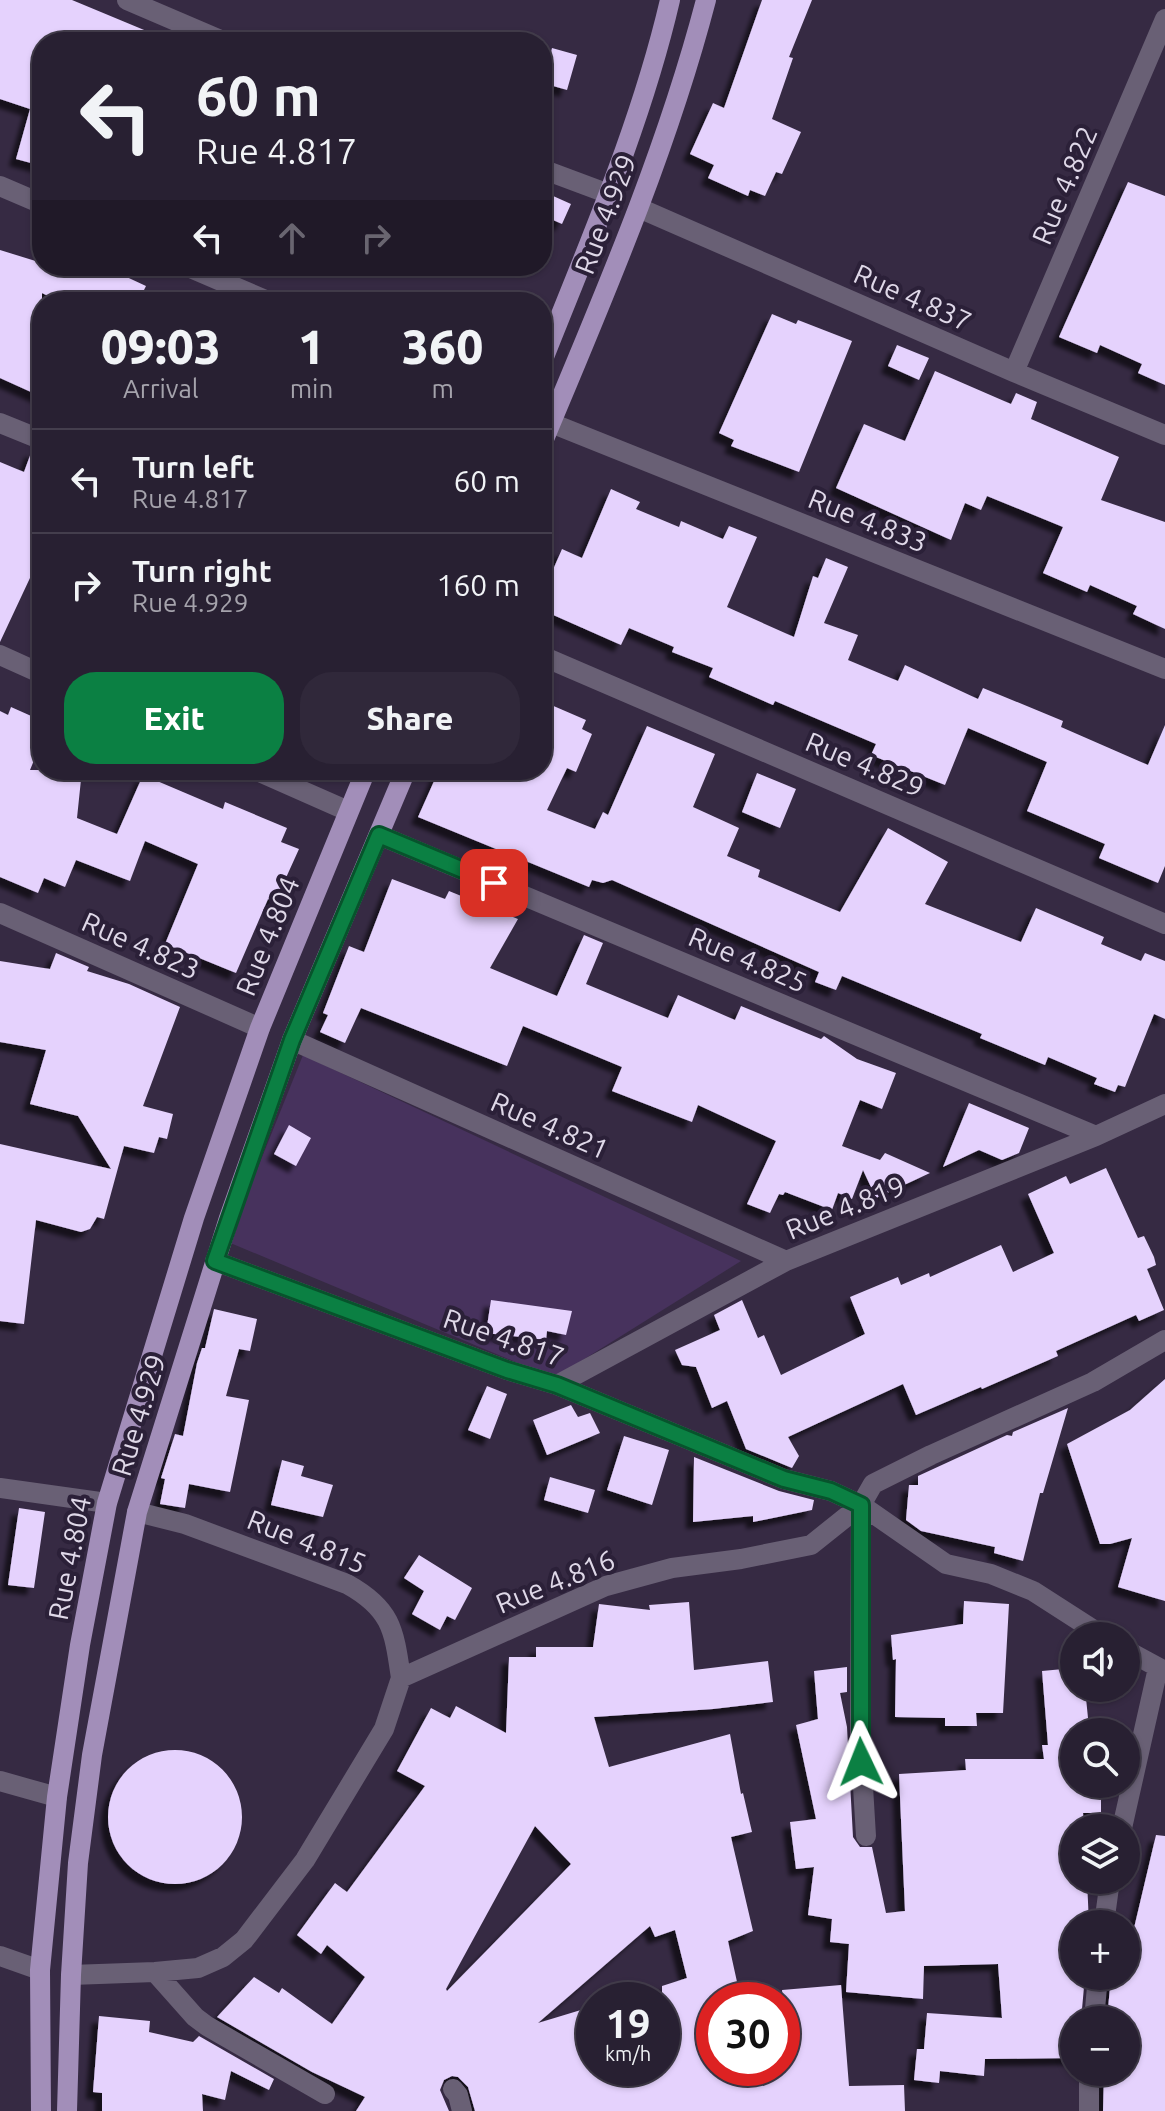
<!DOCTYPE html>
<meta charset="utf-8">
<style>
body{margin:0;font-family:Ubuntu,sans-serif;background:#30283a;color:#f1f3f6;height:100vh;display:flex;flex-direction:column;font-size:30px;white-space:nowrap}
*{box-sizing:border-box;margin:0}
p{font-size:26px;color:#a5a3ac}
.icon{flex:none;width:44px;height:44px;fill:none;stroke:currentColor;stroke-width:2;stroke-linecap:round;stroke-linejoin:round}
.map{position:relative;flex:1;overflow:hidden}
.panel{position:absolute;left:32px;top:292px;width:520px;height:488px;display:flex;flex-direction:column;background:#282032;border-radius:32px;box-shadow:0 2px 6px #0004,0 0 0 2px #443e4d}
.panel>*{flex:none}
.hud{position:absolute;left:32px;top:32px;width:520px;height:244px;border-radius:32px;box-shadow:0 2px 6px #0004,0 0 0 2px #443e4d;background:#282032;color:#f1f3f6;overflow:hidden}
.controls{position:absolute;left:1060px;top:1622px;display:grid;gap:16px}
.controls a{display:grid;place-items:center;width:80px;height:80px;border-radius:50%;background:#282032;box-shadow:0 2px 6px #0004,0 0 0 2px #443e4d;font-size:40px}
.speed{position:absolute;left:576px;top:1982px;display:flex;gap:16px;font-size:40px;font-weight:700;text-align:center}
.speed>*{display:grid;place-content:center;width:104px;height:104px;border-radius:50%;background:#282032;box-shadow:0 2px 6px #0004,0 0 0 2px #443e4d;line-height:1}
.speed small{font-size:20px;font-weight:400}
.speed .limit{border:12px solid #d22;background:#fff;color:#111}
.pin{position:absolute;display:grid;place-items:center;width:68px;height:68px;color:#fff;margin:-34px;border-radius:16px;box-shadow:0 4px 12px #0006}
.me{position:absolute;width:88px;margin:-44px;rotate:358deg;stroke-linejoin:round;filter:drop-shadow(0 0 6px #0008)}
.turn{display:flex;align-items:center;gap:28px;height:168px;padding:0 32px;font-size:36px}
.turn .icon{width:104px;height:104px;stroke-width:2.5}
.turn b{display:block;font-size:56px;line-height:68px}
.lanes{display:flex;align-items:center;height:76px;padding:0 32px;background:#0003;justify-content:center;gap:40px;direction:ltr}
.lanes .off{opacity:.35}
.eta{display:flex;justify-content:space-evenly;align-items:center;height:136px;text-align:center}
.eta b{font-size:48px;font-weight:800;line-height:56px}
.button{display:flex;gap:16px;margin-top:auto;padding:16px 32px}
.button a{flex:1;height:92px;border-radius:32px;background:#0b8043;color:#fff;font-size:32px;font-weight:800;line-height:92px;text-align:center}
.button a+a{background:#30283a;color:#f1f3f6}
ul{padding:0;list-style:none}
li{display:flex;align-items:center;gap:24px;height:104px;padding:0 32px;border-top:2px solid #443e4d}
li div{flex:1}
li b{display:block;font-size:30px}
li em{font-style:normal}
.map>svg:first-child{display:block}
</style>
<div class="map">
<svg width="1165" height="2111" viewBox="0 0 1165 2111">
<defs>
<filter id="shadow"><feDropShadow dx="-7" dy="7" stdDeviation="2" flood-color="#0009"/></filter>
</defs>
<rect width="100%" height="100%" fill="#362a43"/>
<path fill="#47325d" d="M303,1055L741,1261L554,1378L228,1242Z"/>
<path fill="#e5d2fd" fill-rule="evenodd" filter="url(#shadow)" d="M0,0H72L173,42H42V166L16,159L30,109L0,99Z
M762,0H812L789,57L793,58L772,119L801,132L782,174L776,172L765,196L750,190L748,196L708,178L714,165L690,154L713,103L724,108Z
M552,48L577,55L567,90L543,83Z
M1128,182L1165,196V385L1138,373L1142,364L1100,345L1097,353L1059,337Z
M542,191L571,204L562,224L542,215Z
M0,250L42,263V266H103L146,286L138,302H60L42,293V397L0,378Z
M772,314L796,324L798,320L852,341L799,472L731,446L734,440L719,433Z
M897,345L929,358L919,380L888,366Z
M935,371L1011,404L1016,393L1037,402L1031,419L1119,457L1101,500L1165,522V629L1133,614L1137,606L1090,585L1087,592L1043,573L1063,527L987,496L981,510L965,503L951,540L836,488L864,424L905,441Z
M32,450L42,453V542L34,561L37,563L0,642V462L24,472Z
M611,489L640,502L636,509L679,527L681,521L723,539L729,526L757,537L727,607L794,637L813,576L818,578L826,558L848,567L824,623L858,635L848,660L898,681L905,665L978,699L983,688L1063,721L1061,727L1148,765L1165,725V866L1158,883L1099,858L1105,844L1027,811L1047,762L968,728L945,785L871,755L876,744L775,701L773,705L709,677L713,668L672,652L674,647L629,628L621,645L542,610V595L562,549L582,558Z
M542,701L586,720L582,729L592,734L576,772L567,768L547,810L595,829L603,812L608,815L647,726L715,754L693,807L739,828L727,856L760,870L758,877L840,912L888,828L948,862L925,904L1021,942L1036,908L1104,937L1101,944L1141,961L1145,953L1165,961V1019L1154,1014L1125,1087L1118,1085L1115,1092L1094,1084L1097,1078L1048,1057L1045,1065L980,1038L982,1034L842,976L836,990L815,982L819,972L612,880L603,883L592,880L589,887L418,817L439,770H542Z
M11,707L38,719L35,726L42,729V741L30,770H82L77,818L117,834L143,775L223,809L225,802L287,828L281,842L299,849L275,902L268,899L236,973L165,944L198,864L145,841L130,881L76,860L65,887L44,878L38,893L0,877V711L8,715Z
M757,773L796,789L780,828L742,812Z
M392,879L445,899L449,891L518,919L490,968L557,996L584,935L603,943L586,984L668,1018L678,995L735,1020L741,1006L821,1039L824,1036L857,1059L896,1073L882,1109L860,1100L842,1146L880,1160L885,1153L930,1173L876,1198L863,1170L852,1199L838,1193L832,1210L785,1192L783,1195L779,1194L770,1213L747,1204L776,1141L698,1105L692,1122L612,1091L622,1067L523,1026L507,1066L361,1008L345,1043L320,1032L328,1015L323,1013L349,946L364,952Z
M56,953L89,967L87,971L129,984L180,1007L143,1106L173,1114L167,1139L159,1137L154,1153L124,1146L104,1219L97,1217L90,1229L81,1232L36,1220L24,1324L0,1321V1144L111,1169L78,1116L30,1104L46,1050L0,1042V961L50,969Z
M969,1103L1029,1128L1019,1153L1002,1160L979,1150L943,1167Z
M289,1125L311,1138L296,1166L274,1154Z
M1106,1168L1138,1238L1144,1236L1154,1257L1156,1265L1147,1269L1164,1310L1139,1321L1136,1315L1056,1351L1058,1356L982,1389L981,1387L916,1415L903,1384L788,1437L799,1456L792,1468L746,1449L727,1401L712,1408L696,1367L682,1365L675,1350L720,1330L714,1315L742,1300L758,1338L764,1335L781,1375L865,1334L850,1297L898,1277L901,1285L929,1273L930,1277L1001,1245L1013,1272L1054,1253L1028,1194L1066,1176L1070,1184Z
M491,1300L572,1311L566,1335L547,1331L546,1340L486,1333Z
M214,1309L257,1319L250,1351L239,1349L226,1396L249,1400L230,1492L189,1484L185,1508L160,1504L165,1479L161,1478L175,1434L183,1436L197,1363L202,1348H205Z
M1165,1379V1601L1118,1587L1132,1538L1110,1544H1100L1067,1444L1130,1410Z
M487,1386L507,1394L490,1439L468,1430Z
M571,1405L578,1417L590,1413L600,1433L547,1455L533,1420Z
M1068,1408L1043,1493H1040L1023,1561L994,1553L995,1547L921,1531L906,1520L909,1485H918V1476L1007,1435L1012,1436L1013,1432Z
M624,1436L669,1450L652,1505L607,1490Z
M694,1457L779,1491L814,1500L812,1510L753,1522V1516L693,1522Z
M282,1460L304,1466L301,1476L333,1485L323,1517L271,1505Z
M550,1477L595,1490L588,1513L544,1500Z
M19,1508L45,1512L34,1588L8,1585Z
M419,1555L472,1588L455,1620L447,1616L440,1630L412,1614L424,1591L404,1578Z
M964,1601L1009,1604L1003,1713H976L977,1726H945V1718L895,1717L896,1659L893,1660L891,1635L963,1624Z
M689,1602L694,1670L768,1661L773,1702L713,1709L594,1717L609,1767L730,1734L741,1794L743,1793L752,1832L731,1837L753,1931L728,1941L741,2000H714V2068H740V2073L790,2068L782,1990L841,1985L849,2086L904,2085L905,2111H475L468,2087L458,2077L452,2076L444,2080L440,2090L449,2111H356L365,2097L312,2072L217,2017L254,1977L279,1993L282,1988L332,2024L365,1977L327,1945L321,1954L297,1935L335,1883L347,1892L425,1786L397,1771L431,1708L450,1718L456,1706L506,1733L509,1657H536V1647H593L599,1604L650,1610L649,1605ZM535,1826L571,1864L447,1991L446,1989ZM650,1926L655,1937L675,1930L687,1978L662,1986V2068H594V2006L538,2023Z
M847,1667V1692L840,1693L847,1727L853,1837L860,1847H872L886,1913L905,1911L899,1774L966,1770L965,1759H1044L1042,1745H1048L1042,1671L1074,1668V1688H1085L1089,1728L1074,1729V1786L1101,1785V1813H1083L1084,1828H1074V1880H1087L1089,1924H1074V1976H1085L1081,2020H1074V2058L985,2059L984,2076L940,2071L939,2083L914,2080L917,2049H924L927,2013L1002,2018L998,1964L924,1966L923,1999L846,1992L849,1944L830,1942L832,1919L808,1915L814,1867L796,1869L790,1822L816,1819L796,1725L818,1719L814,1671Z
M108 1817a67 67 0 1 1 134 0a67 67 0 1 1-134 0Z
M1156,1835L1165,1836V2111H1103L1104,2072H1126V2020H1107L1111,1976H1126V1962Z
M99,2016L150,2021L149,2032L193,2042L199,2036L274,2079L269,2090L231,2071L225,2100L202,2094L203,2111H102V2093L93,2092Z"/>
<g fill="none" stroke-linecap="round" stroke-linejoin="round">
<path stroke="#696075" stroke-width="20" d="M127,0L225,42
M542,169L609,194
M0,186L42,204
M639,208L1014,372L1165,435
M186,266L270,302
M1014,372L1165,19
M0,423L42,440
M551,423L1165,669
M0,655L42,674
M542,656L1165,924
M255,770L348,811
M379,835L1096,1136
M0,913L260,1028
M292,1040L786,1261
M215,1261L507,1370L557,1385L784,1479L831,1491L861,1505L946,1564L991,1574L1033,1591L1103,1636
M557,1385L786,1261L1096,1136L1165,1104
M0,1488L107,1503
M861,1505L860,1737L866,1836
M137,1512L185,1524L347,1584C392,1609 394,1630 401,1678
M1126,1650L1165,1671
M0,1781L57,1797
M1122,1828L1158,1668
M1104,1924L1110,1880
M0,1956L40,1970
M155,1972L195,2017L207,2026L325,2094
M71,1975L155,1972L198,1968L223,1957L244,1940L305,1860L384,1729L401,1678L606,1586L672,1568L741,1559L811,1545L861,1505L873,1484L931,1455L1093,1382L1165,1340
M1094,2020L1098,1976
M453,2089L458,2095L462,2111
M1089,2111V2072"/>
<path stroke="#a28eb9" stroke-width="20" d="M542,362C589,243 641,125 670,0
M542,444C603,298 666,153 706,0
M41,2111L40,1970L57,1797L80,1645L107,1503L194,1218L260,1028L366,770
M67,2111L71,1975L78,1863L92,1755L137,1512L229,1218L292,1040L406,770"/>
</g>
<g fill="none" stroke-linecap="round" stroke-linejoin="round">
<defs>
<path id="route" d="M494,883L379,835L292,1040L215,1261L507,1370L557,1385L784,1479L831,1491L861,1505V1762"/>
</defs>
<use href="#route" stroke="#07532c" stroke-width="20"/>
<use href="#route" stroke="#0b8043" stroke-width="14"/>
</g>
<g text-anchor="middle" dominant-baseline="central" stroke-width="8" stroke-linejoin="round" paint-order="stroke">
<g font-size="28" fill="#dfd8e8" stroke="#2b2038">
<text transform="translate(1064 185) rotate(-67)">Rue 4.822</text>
<text transform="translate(605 214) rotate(-69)">Rue 4.929</text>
<text transform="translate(913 297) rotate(24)">Rue 4.837</text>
<text transform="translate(868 520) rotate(22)">Rue 4.833</text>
<text transform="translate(865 764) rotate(23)">Rue 4.829</text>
<text transform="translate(267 936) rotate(-68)">Rue 4.804</text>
<text transform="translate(141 945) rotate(24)">Rue 4.823</text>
<text transform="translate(748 959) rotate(23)">Rue 4.825</text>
<text transform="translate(550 1125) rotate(24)">Rue 4.821</text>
<text transform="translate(845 1207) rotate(-22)">Rue 4.819</text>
<text transform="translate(504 1337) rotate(19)">Rue 4.817</text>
<text transform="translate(138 1415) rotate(-73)">Rue 4.929</text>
<text transform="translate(307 1541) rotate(22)">Rue 4.815</text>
<text transform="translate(69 1558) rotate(-79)">Rue 4.804</text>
<text transform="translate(555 1581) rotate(-22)">Rue 4.816</text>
</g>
</g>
</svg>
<div class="controls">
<a><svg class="icon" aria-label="sound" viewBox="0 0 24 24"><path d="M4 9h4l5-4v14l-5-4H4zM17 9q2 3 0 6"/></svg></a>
<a><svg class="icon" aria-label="search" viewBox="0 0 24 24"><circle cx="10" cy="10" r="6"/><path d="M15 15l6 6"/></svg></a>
<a><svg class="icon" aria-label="layers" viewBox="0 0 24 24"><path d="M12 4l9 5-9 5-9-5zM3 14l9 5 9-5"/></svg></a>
<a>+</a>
<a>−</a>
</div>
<div class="speed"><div>19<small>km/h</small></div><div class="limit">30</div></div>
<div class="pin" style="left:494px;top:883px;background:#d93025"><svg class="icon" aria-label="arrive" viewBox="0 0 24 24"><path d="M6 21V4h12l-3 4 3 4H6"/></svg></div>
<svg class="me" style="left:861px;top:1762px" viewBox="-20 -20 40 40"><path d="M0-17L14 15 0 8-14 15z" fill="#0b8043" stroke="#fff" stroke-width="4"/></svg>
<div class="hud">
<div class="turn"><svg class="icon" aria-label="left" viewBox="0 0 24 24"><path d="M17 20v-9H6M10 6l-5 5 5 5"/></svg><div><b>60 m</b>Rue 4.817</div></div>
<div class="lanes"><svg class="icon" aria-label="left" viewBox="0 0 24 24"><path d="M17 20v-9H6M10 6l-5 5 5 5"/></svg><svg class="icon off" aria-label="ahead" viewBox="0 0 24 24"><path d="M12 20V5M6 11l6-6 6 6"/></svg><svg class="icon off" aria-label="right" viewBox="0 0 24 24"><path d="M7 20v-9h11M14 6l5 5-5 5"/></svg></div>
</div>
<section class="panel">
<div class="eta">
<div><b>09:03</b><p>Arrival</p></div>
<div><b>1</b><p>min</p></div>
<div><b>360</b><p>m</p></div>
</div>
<ul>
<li><svg class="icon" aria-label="left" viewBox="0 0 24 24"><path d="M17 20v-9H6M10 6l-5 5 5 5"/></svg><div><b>Turn left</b><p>Rue 4.817</p></div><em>60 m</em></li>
<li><svg class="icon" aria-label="right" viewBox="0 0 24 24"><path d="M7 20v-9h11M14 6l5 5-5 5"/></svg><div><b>Turn right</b><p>Rue 4.929</p></div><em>160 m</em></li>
</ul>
<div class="button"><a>Exit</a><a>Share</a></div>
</section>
</div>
